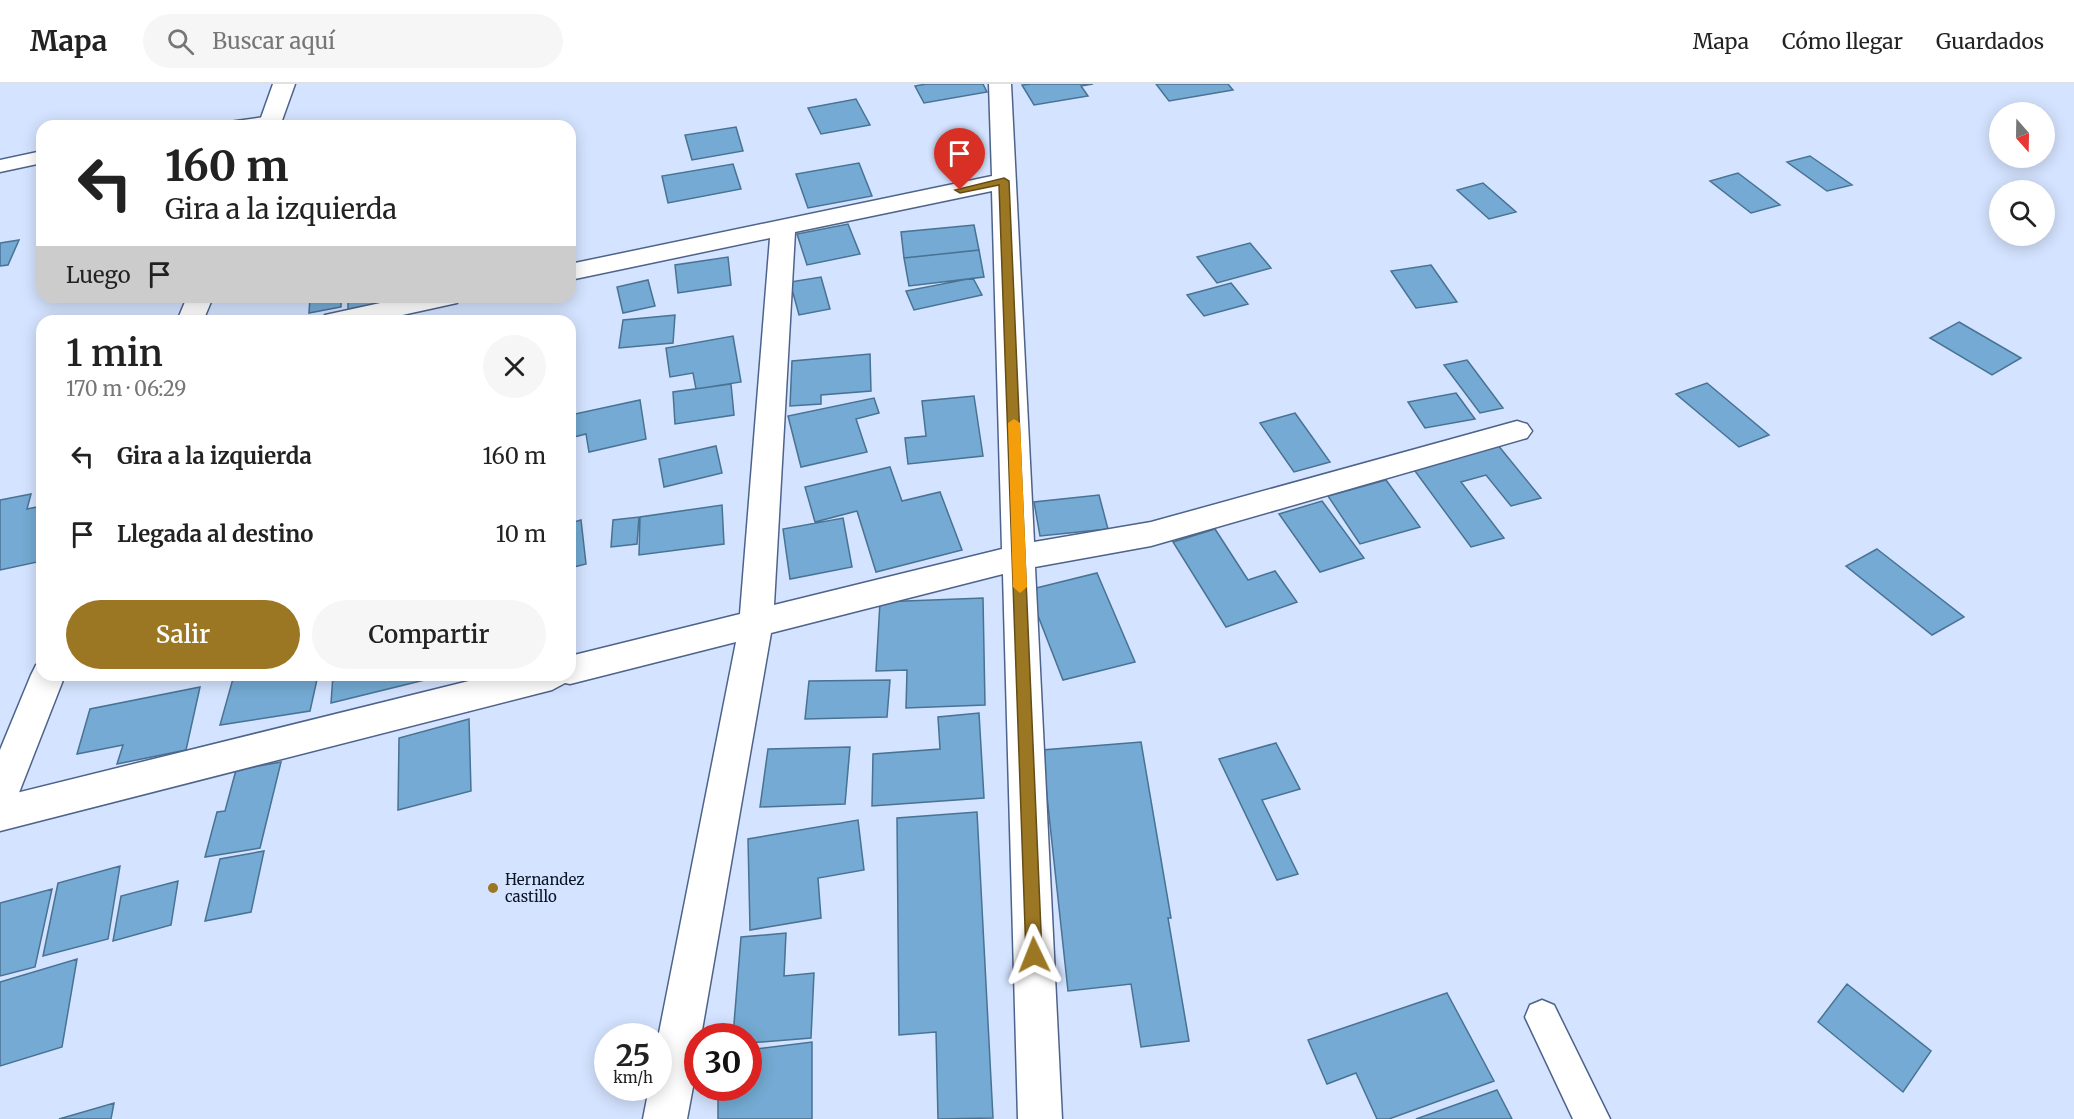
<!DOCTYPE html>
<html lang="es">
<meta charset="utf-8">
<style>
body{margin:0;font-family:Merriweather,serif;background:#f6f6f6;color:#222;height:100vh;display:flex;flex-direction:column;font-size:22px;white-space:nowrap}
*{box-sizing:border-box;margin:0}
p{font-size:20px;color:#767676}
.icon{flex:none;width:33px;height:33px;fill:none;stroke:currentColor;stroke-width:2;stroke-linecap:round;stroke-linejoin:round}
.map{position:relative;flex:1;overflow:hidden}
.sheet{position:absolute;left:36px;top:231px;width:540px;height:366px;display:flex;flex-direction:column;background:#fff;border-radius:18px;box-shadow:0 3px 15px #0003}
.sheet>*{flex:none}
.hud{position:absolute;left:36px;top:36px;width:540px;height:183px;border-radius:18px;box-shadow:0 3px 15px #0003;background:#fff;color:#222;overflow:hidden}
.needle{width:39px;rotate:160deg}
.buttons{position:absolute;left:1989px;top:18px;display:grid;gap:12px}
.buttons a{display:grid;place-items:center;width:66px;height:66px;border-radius:50%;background:#fff;box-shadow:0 3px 15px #0003;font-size:30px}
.speed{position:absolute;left:594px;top:939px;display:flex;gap:12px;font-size:30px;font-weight:700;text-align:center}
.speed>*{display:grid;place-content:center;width:78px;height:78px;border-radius:50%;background:#fff;box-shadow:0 3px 15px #0003;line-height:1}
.speed small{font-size:15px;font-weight:400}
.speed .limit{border:9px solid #d22;background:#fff;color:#111}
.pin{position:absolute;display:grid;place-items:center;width:51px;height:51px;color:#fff;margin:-62px -26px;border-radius:50% 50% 50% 0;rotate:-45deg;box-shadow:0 0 6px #0007}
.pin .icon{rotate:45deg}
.me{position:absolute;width:66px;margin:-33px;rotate:358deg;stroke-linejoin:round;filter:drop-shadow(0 0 4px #0008)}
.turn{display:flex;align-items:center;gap:21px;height:126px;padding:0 30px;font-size:27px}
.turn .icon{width:78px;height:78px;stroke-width:2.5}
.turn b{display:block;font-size:42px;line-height:51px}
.then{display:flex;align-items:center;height:57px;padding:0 30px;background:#0003;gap:12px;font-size:22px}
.round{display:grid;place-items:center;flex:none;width:63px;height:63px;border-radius:32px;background:#f6f6f6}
.head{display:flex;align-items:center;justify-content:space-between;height:102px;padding:0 30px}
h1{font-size:36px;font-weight:600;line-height:45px}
.primary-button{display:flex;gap:12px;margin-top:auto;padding:12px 30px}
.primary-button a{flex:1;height:69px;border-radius:36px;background:#9c7723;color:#fff;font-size:24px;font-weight:600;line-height:69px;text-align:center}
.primary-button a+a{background:#f6f6f6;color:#222}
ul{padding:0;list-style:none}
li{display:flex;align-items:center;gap:18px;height:78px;padding:0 30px}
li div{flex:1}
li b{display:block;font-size:22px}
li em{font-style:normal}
header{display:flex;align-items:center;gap:36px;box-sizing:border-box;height:84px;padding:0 30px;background:#fff;border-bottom:2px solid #e0e0e0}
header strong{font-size:28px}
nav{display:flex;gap:33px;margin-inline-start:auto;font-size:21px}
.search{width:420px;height:54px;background:#f6f6f6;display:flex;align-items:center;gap:15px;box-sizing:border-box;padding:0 21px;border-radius:33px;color:#767676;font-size:22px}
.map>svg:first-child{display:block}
</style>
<header>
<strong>Mapa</strong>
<div class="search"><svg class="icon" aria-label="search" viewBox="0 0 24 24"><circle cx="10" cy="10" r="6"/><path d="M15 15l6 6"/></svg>Buscar aquí</div>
<nav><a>Mapa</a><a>Cómo llegar</a><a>Guardados</a></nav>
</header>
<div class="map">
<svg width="2074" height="1035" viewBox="0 0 2074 1035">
<rect width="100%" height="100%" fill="#d4e3ff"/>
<path fill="#74aad3" stroke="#497293" stroke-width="1.5" d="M926,0H983L987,8L924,19L915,2Z
M1031,0H1093L1081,2L1088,12L1034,21L1022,1Z
M1156,0H1228L1233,6L1169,17Z
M856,15L870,41L821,50L808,24Z
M736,43L743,67L692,76L685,51Z
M1810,72L1852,101L1827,107L1787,78Z
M859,79L872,112L808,124L796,90Z
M733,80L741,105L668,119L662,92Z
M1738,89L1780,121L1751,129L1710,97Z
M1483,99L1516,128L1489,135L1457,106Z
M848,140L860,170L807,181L797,150Z
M974,141L979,166L904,174L901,148Z
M19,156L8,181L0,182V159Z
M1250,159L1271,184L1217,199L1197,173Z
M979,166L984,193L909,202L904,174Z
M728,173L731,201L678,209L675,181Z
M1431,181L1457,218L1416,224L1391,187Z
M821,193L830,225L799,231L790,198Z
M973,194L982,211L914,226L906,207Z
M648,196L655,222L623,229L617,203Z
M1231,199L1248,220L1204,232L1187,211Z
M310,213H341V223L309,229Z
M348,213H387V218L348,226Z
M675,231L673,259L619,264L623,236Z
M1959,238L2021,274L1992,291L1930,254Z
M733,252L741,298L696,305L693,289L670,293L666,264Z
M870,270L871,307L821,311V320L790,322L792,277Z
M1467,276L1503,324L1480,329L1444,281Z
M1707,299L1769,351L1739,363L1676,310Z
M731,300L734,331L675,340L673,308Z
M1456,309L1475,335L1425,344L1408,318Z
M974,312L983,372L908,380L905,354L926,352L922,317Z
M874,314L879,329L856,335L867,368L801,383L788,332Z
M640,316L646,355L589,368L586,350L570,354V331Z
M1295,329L1330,378L1294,388L1260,339Z
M1497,360L1541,414L1511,422L1486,391L1461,398L1504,454L1471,463L1412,383Z
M716,362L722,389L664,403L659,375Z
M890,383L902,417L940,408L962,466L876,488L857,427L815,438L805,403Z
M1386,396L1420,443L1360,460L1328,412Z
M31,410L27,425L42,422V477L0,486V416Z
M1099,411L1108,445L1040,452L1034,418Z
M1322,417L1364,474L1320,488L1279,430Z
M722,421L724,460L639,471L640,433Z
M639,433L637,460L611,463L613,436Z
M843,434L852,483L790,495L783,445Z
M581,436L586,480L570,484V439Z
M1215,445L1248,496L1275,487L1297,518L1226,543L1173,458Z
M1877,465L1964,533L1932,551L1846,482Z
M1097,489L1135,578L1063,596L1028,506Z
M575,513V544L570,545V514Z
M983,514L985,621L906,624L907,586L876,587L880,518Z
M234,591H318L310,627L220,641Z
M333,591H445L331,619Z
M890,596L887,633L805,635L809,597Z
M200,603L186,666L117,680L123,661L77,670L90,625Z
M979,629L984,714L872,722L873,670L940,665L938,633Z
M469,635L471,707L398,726L399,654Z
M1141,658L1171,834H1168L1189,957L1141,963L1131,900L1068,907L1042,666Z
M1276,659L1300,705L1262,716L1298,790L1277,796L1219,675Z
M850,663L845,720L760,723L768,665Z
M281,678L260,764L205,773L217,728L225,727L236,686Z
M977,728L993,1034L938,1035L936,948L899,951L897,734Z
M858,736L864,786L818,794L821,834L750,846L748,755Z
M264,767L251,828L205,837L220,775Z
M120,782L108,855L43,872L58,799Z
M178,797L171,841L113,857L121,812Z
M52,805L35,883L0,892V819Z
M786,849L784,892L814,889L811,954L748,959V952H733L741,853Z
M77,875L62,963L0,982V898Z
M1847,900L1931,967L1903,1008L1818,938Z
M1447,909L1494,997L1389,1035H1377L1356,989L1327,1000L1308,956Z
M812,958V1035H718V1004H748V966Z
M1497,1006L1512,1035H1416Z
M114,1019L111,1035H59Z"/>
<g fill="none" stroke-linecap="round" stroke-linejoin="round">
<defs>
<path id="pedestrian" d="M271,32L277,33L280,37L277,41L227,42L229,38Z
M42,67V79L0,88V76Z
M1542,916L1554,921L1610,1035H1573L1525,933L1530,921Z"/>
<path id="minor" d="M989,0H1011L1034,458L1151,438L1517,337L1527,340L1532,347L1527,354L1151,462L1035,483L1062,1035H1018L1003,490L771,549L701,952H698V976L687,1035H643L649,1004H658V954L736,558L570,600L565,599L552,606L0,747V713L493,591H570V572L740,530L770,154L570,196V180L992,92ZM992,107L1002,465L774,521L795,148Z
M408,213H461L457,219L375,237H321L325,231Z"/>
<path id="tertiary" d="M273,0H295L280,42H258Z
M187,213H213L203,237H177Z
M42,579V591H65L13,724L0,729V666L31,591L36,581Z"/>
</defs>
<use href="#pedestrian" stroke="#4e638b" stroke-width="3"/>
<use href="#minor" stroke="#4e638b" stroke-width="3"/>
<use href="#tertiary" stroke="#4e638b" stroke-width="3"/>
<use href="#pedestrian" fill="#fff" fill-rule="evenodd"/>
<use href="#minor" fill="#fff" fill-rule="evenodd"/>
<use href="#tertiary" fill="#fff" fill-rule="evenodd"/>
</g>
<path fill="#9c7723" stroke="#654d17" stroke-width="1.5" d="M1004,94L1009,97L1042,871L1040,877L1034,879L1028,877L1026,871L999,101L960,109L955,106Z"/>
<path fill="#f59e0b" d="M1014,335L1020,339L1027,503L1020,509L1013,503L1008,339Z"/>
<circle fill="#9c7723" stroke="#d4e3ff" stroke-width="2" cx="493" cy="804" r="6"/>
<g text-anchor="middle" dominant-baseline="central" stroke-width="4.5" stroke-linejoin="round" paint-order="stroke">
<g font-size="15" fill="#0b1423" stroke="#d4e3ff" text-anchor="start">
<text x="505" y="795">Hernandez<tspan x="505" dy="17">castillo</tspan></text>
</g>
</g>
</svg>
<div class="buttons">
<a><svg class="needle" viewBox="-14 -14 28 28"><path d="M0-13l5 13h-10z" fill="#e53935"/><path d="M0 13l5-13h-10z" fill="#767676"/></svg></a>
<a><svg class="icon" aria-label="search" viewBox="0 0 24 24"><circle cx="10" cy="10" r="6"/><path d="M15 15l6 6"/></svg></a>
</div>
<div class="speed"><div>25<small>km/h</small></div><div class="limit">30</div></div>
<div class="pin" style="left:960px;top:106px;background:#d93025"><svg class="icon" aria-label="arrive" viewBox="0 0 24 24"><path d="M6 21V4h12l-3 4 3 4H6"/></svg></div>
<svg class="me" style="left:1034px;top:871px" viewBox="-20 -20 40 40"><path d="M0-17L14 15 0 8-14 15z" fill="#9c7723" stroke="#fff" stroke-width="4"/></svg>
<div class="hud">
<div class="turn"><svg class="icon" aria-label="left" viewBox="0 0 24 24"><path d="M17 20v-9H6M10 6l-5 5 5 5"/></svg><div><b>160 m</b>Gira a la izquierda</div></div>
<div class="then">Luego<svg class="icon" aria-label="arrive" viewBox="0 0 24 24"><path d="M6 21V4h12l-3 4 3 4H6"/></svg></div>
</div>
<section class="sheet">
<div class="head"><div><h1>1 min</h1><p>170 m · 06:29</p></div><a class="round"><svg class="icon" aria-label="close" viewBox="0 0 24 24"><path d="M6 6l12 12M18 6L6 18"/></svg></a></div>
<ul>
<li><svg class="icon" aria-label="left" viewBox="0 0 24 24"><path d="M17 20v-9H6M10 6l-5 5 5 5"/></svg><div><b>Gira a la izquierda</b></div><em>160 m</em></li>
<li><svg class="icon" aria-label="arrive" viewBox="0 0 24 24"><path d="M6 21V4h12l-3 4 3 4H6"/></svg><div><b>Llegada al destino</b></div><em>10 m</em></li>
</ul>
<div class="primary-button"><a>Salir</a><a>Compartir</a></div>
</section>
</div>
